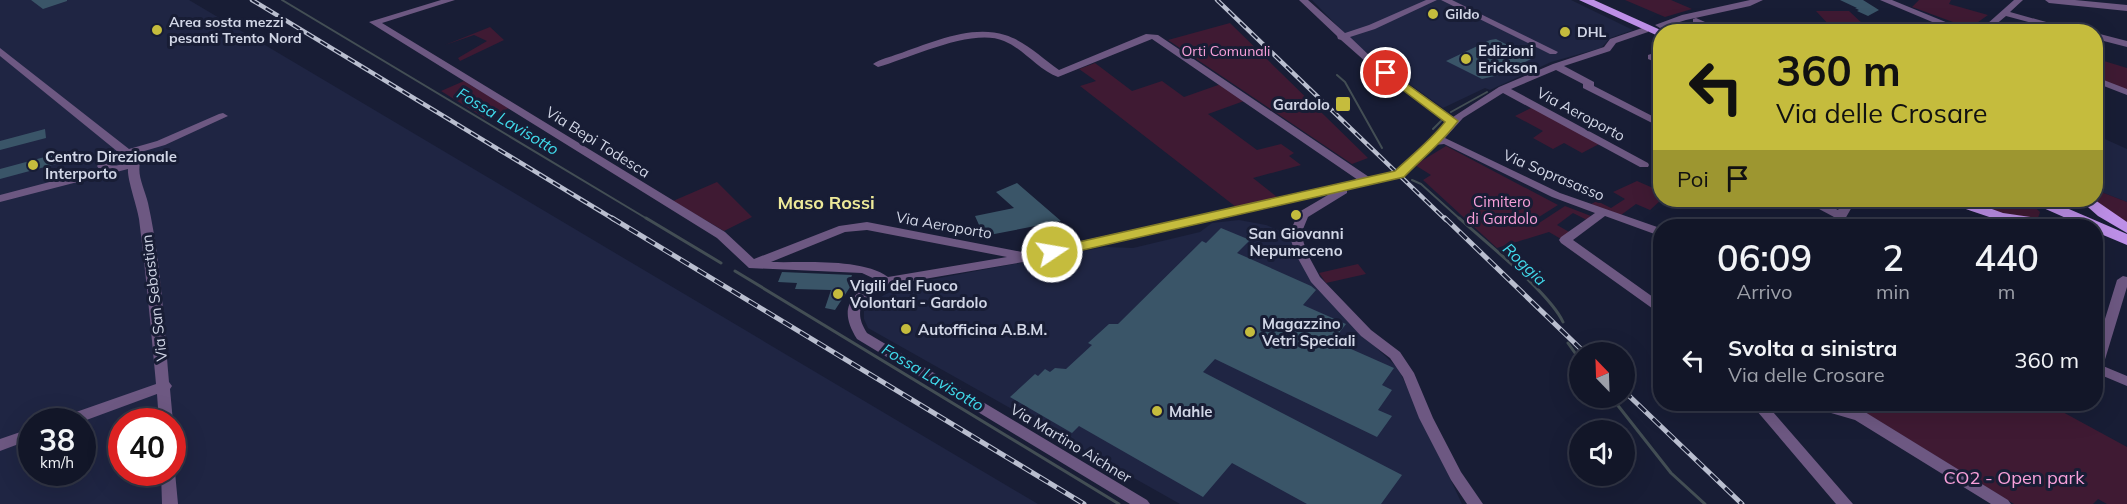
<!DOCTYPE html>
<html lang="it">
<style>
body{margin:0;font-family:Mulish,sans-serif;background:#1f2334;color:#f1f3f6;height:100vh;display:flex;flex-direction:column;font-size:22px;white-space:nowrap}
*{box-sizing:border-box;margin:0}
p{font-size:20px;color:#9c9fa8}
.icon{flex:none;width:33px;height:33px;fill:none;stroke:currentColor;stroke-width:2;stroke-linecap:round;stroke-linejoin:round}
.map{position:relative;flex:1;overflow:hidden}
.side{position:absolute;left:1653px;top:219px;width:450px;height:192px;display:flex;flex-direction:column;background:#121628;border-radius:24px;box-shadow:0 6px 24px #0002,0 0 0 2px #313545}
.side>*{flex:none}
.hud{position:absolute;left:1653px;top:24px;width:450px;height:183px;border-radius:24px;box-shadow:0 6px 24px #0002,0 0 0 2px #313545;background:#c5bc3d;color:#111;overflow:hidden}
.needle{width:39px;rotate:337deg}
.buttons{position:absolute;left:1569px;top:342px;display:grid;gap:12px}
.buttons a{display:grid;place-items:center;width:66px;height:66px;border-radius:50%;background:#121628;box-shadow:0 6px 24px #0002,0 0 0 2px #313545;font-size:30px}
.speed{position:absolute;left:18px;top:408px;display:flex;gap:12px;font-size:30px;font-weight:700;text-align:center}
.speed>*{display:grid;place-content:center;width:78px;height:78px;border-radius:50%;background:#121628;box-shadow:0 6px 24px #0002,0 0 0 2px #313545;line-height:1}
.speed small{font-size:15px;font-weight:400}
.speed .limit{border:9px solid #d22;background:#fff;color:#111}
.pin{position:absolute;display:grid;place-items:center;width:51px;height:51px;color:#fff;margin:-26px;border:3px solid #fff;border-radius:50%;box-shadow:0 2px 6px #0007}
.me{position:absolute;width:66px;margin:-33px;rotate:78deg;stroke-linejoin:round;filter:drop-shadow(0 0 4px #0008)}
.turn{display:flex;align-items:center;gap:21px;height:126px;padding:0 24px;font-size:27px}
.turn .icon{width:78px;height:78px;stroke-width:2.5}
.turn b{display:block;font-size:42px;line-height:51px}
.then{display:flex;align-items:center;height:57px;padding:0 24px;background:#0003;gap:12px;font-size:22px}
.eta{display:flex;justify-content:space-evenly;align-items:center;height:102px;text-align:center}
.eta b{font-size:36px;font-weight:600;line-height:42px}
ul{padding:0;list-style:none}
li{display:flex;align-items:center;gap:18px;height:78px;padding:0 24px}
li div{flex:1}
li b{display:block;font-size:22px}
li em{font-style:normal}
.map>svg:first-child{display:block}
</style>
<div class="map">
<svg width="2127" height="504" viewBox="0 0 2127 504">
<rect width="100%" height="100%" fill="#181d35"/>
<path fill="#1f2543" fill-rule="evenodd" d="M0,0H189L1038,504H0ZM32,422H82V472H32ZM122,422H172V472H122Z
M1312,0H1571L1633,30L1610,38L1601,48L1551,62L1490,90L1485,88L1443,108L1359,48Z
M2096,135L2127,149V202L2096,190Z
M1239,220L1266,225L1288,234L1311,281L1355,328L1398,368L1462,504H1180L868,328L864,319V309L884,295L907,284L1105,247L1133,248L1200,232L1212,223Z"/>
<path fill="#3f1a33" d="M1625,0H1671L1692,9L1665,17Z
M1919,0H1951L1949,4L1988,15L1974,25H1961L1912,7Z
M1816,11H1849L1864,25L1830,26Z
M1230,23L1368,158L1352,164L1168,40Z
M490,27L504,40L460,61L458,58L487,41L474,35L445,45Z
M2104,61L2127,68V90L2096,78V65L2102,67Z
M1095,63L1132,91L1162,81L1184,97L1221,84L1244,101L1208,114L1257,150L1281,144L1294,153L1289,156L1301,165L1253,178L1277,197L1236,207L1080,86L1096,81L1079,69Z
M464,81L509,108L486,119L441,91Z
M1533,107L1601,143L1582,153L1564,143L1553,149L1533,138L1543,131L1515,116Z
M1446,146L1558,205L1531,222L1536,225L1565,206L1591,216L1587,220L1573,213L1557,225L1571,233L1561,239L1549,232L1497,248L1423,180L1431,175L1415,165Z
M1637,181L1660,191L1661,200L1650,210L1636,204L1621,215L1591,204L1597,201L1611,208L1625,199L1613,192Z
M717,182L752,217L724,231L673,201Z
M2096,190L2127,202V225L2093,200H2096Z
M1965,200H2027L2040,212L2038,218C2011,220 1990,209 1965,200Z
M1358,264L1366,274L1326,283L1319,273Z
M1869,404H2048L2127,447V504H2107L2098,499L2093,504H2014L1861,410Z"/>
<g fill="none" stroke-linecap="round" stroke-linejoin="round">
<path stroke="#434e54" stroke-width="2" d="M282,0L649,220
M1337,75L1345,82L1382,148
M1451,112L1487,92
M1433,129L1441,121
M1412,180L1421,184L1461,220"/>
<path stroke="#434e54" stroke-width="3" d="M646,218L721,263
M1459,218C1485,242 1550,293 1563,322
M735,271L1119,504
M1568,343L1580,360
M1612,398L1671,473L1705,504"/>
</g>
<path fill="#3a5568" d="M31,0H67V1L43,9Z
M1840,0H1863L1879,10L1868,16L1857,11L1859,10L1855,8H1857Z
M1496,39L1533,58L1499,75L1482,79L1446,61L1490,40Z
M45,129L46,138L0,150V141Z
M67,151V161L0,179V169Z
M1017,183L1061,221L984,236L975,216L1014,208L996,192Z
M1221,228L1250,240L1237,253L1311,286L1316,290L1303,305L1346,324L1333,341L1394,368L1382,385L1392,390L1378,410L1392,416L1377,437L1215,359L1203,372L1402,475L1381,504H1307L1232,463L1203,497L1079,426L1072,433L1010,397L1035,374L1038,376L1045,369L1050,372L1055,368L1066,369L1092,345L1088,343L1109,324H1118L1202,241L1206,243Z
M782,272L852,275L850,281H854L835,310L825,308L831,290L795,289L797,283L778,282Z"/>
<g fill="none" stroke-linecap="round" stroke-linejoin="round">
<path fill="#6d5882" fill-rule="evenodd" d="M441,0H455L382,23L725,232L754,259L839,226L867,222L1027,253L1358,180L1152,39L1058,77C1038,70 1024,49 1004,41C973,27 910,58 878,67L873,64C880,59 890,57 898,54C930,43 971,24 1005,35C1025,41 1042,58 1059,70L1146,34L1158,35L1369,177L1395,172L1427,141L1434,138L1448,123L1366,62L1341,40L1338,39L1337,36L1299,0H1308L1345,33L1369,25L1426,0H1437L1375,29L1350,37L1372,58L1453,117L1499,87L1553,64L1604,47L1610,39L1642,28H1648V32L1616,43L1610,51L1564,66L1594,82V86L1660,120V127L1583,88V84L1556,70L1511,89L1648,163L1649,165L1648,167H1640L1503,93L1463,118L1445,138L1560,193L1660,228V236L1605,216L1573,240L1660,302V312L1656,311L1561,243L1559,240L1561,237L1595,213L1552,197L1444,144L1435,145L1403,176L1347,189V193L1308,217L1301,234L1307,253L1320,277L1371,330L1400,352L1414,373L1433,418L1461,472L1483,504H1467L1451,480L1419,418L1403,377L1390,358L1361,336L1311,282L1295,253L1289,234L1299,212L1333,192L1029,261L889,285C867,296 850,307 867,333L1147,500L1150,504H1130L857,339C839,310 848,296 877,280L862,273L749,268L717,238L369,22ZM867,230L1007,257L888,277C862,258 803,263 771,262L845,232Z
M1441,0H1452L1558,52L1556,54H1550Z
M1750,0H1763L1750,6L1686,20L1660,28L1655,25L1682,15Z
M1880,0H1892L1970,32H1956Z
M2014,0H2023L2010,12L2082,32H2065L2006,16L1994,26L2014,32H1978Z
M2045,0H2075L2127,5V11L2049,3Z
M1696,18L1723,30L1724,32H1711L1693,23V19Z
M2096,33L2127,41V47L2096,39Z
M0,48L129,149L157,141L219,114L223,113L228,116L165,145L141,152L143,155C134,172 144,186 148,203C161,262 164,323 169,382L172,386L170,389L173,422L172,423L159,422L157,394L81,422H57L59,418L156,384C151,329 146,274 139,219C137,206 127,179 128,169L0,202V195L99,169L97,166L108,154L118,152L0,56ZM130,155L131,157C125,164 118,167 109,165L116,158Z
M1651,54L1660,58V64L1648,59V55Z
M2096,77L2127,89V95L2096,83Z
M1805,200H1818L1838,210L1845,200H1856L1841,226H1829L1834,217L1806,202Z
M2123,276L2127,277V287L2103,366L2127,376V386L2096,373V348L2117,280Z
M1751,404H1766L1853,504H1836Z
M1812,404H1835L1865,412L2008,500L2011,504H1991L1855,420L1814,408Z
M32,428V439L0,451V439Z
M172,468L175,472L178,504H162L161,472H172Z"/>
<path fill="#bd8fe7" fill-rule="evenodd" d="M1579,0H1594L1665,32H1660V36L1656,35Z
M1948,200H1967L2003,213L2057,221L2064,226C2024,231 1987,217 1950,203Z
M2030,200H2048L2127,234V245L2096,232V226H2084L2032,203Z
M2080,200H2095L2127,222V233L2098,216Z"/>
<defs>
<path id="rail-far1" d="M252,0L615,220
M1217,0L1446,220"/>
<path id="rail" d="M612,218L1084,504
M1445,218L1584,352
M1624,391L1742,504"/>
</defs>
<use href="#rail-far1" stroke="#b9becf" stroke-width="4.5"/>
<use href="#rail" stroke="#b9becf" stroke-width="5"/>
<use href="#rail-far1" stroke="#181d35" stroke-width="2" stroke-dasharray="8" stroke-linecap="butt"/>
<use href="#rail" stroke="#181d35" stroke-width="3" stroke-dasharray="10" stroke-linecap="butt"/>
</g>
<path fill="#c5bc3d" stroke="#807a28" stroke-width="1.5" d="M1386,69L1458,121C1443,142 1422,158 1404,177L1052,257L1045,252L1052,248L1395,171C1412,155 1431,140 1445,122L1383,75L1381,73Z"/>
<g fill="#c5bc3d" stroke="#181d35" stroke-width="2">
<circle cx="1433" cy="14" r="6"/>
<circle cx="157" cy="30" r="6"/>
<circle cx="1565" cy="32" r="6"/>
<circle cx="1466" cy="59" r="6"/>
<rect x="1335" y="96" width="16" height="16" rx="3"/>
<circle cx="33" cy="165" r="6"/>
<circle cx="1296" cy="215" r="6"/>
<circle cx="838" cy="294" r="6"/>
<circle cx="906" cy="329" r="6"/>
<circle cx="1250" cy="332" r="6"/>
<circle cx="1157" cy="411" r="6"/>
</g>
<g text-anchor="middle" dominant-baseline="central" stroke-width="6" stroke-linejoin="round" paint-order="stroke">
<g font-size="14" font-weight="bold" fill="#d1d6e6" stroke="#181d35" text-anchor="start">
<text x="1445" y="14">Gildo</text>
<text x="169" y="22">Area sosta mezzi<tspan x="169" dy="16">pesanti Trento Nord</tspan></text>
<text x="1577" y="32">DHL</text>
</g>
<g font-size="14" fill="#f8a0da" stroke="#181d35">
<text x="1226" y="51">Orti Comunali</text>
</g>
<g font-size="15" font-weight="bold" fill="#d1d6e6" stroke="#181d35" text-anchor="start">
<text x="1478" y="50">Edizioni<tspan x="1478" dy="17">Erickson</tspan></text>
<text x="1330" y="104" text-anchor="end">Gardolo</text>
<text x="45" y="156">Centro Direzionale<tspan x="45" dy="17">Interporto</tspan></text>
<text x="1296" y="233" text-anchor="middle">San Giovanni<tspan x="1296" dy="17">Nepumeceno</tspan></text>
<text x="850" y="285">Vigili del Fuoco<tspan x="850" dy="17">Volontari - Gardolo</tspan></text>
<text x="1262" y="323">Magazzino<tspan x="1262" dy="17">Vetri Speciali</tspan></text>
<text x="918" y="329">Autofficina A.B.M.</text>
<text x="1169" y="411">Mahle</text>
</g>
<g font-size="15" fill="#d1d6e6" stroke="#181d35">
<text transform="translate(1581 114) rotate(28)">Via Aeroporto</text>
<text transform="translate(598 142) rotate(32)">Via Bepi Todesca</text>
<text transform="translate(1554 175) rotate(23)">Via Soprasasso</text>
<text transform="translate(944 225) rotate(10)">Via Aeroporto</text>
<text transform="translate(154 298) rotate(-97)">Via San Sebastian</text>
<text transform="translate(1071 443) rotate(31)">Via Martino Aichner</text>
</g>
<g font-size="15" fill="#f8a0da" stroke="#181d35">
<text x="1502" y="201">Cimitero<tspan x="1502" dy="17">di Gardolo</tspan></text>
</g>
<g font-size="16" font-style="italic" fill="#40daeb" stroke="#181d35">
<text transform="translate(508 121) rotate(31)">Fossa Lavisotto</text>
<text transform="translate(1525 264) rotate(44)">Roggia</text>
<text transform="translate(933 377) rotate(31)">Fossa Lavisotto</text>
</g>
<g font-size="18" font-weight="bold" fill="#ede999" stroke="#181d35">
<text x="826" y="202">Maso Rossi</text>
</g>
<g font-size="18" fill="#f8a0da" stroke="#181d35">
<text x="2014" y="477">CO2 - Open park</text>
</g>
</g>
</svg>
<div class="buttons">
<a><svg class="needle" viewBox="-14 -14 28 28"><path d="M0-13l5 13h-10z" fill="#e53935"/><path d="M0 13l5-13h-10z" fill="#9c9fa8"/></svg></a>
<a><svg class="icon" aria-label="sound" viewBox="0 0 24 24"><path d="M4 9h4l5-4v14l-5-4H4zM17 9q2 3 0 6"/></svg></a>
</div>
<div class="speed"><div>38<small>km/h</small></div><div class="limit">40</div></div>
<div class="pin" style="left:1386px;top:73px;background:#d93025"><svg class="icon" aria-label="arrive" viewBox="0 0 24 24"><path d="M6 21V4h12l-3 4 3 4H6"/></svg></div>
<svg class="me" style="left:1052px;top:252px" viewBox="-20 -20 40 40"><circle r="17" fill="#c5bc3d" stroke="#fff" stroke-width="3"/><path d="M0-11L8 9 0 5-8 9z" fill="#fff"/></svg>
<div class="hud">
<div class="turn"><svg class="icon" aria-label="left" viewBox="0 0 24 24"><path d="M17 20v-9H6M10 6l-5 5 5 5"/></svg><div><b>360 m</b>Via delle Crosare</div></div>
<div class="then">Poi<svg class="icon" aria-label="arrive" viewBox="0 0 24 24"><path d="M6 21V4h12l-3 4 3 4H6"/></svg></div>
</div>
<section class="side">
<div class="eta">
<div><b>06:09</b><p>Arrivo</p></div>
<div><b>2</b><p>min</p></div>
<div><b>440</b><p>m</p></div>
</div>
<ul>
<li><svg class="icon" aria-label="left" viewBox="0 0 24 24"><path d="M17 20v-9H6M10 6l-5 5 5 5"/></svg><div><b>Svolta a sinistra</b><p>Via delle Crosare</p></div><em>360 m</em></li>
</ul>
</section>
</div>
